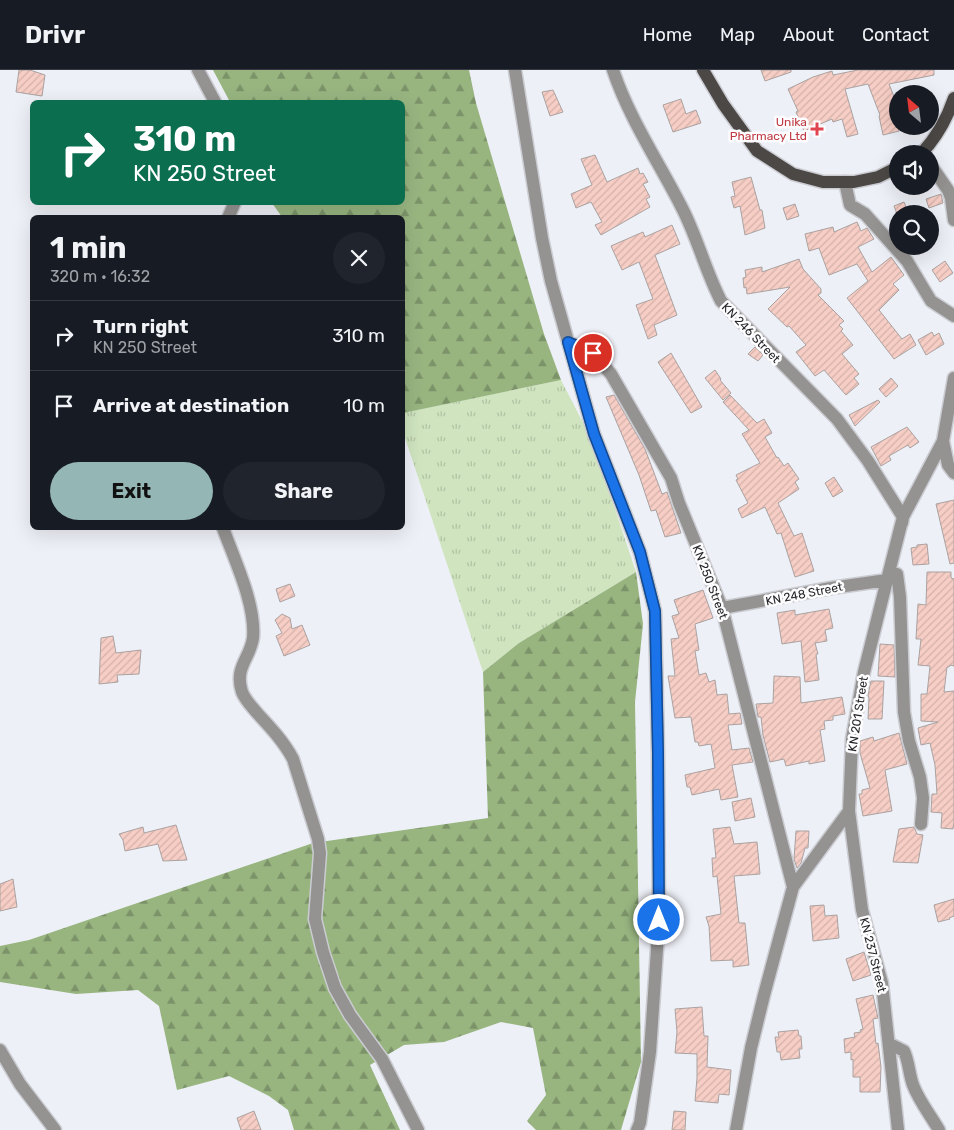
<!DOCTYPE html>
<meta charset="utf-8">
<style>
body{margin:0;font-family:Rubik,sans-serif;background:#20242c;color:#f1f3f6;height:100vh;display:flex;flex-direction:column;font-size:19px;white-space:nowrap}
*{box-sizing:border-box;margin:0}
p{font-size:16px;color:#9ea1a6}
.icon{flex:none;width:28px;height:28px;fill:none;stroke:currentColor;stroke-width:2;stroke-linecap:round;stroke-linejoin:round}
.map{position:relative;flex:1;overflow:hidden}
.details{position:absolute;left:30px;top:145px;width:375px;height:315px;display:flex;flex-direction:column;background:#171b24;border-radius:8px;box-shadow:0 5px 20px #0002}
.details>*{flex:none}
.guide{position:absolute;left:30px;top:30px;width:375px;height:105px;border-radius:8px;box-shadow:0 5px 20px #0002;background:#0b6e4f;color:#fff;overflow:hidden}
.needle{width:32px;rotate:332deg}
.controls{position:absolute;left:889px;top:15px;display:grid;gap:10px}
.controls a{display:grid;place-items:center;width:50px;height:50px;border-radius:50%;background:#171b24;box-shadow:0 5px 20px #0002;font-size:25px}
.pin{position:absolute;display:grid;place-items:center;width:42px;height:42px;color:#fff;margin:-21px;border:2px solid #fff;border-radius:50%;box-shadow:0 1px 5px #0007}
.me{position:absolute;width:55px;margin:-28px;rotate:0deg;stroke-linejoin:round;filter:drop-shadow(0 0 4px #0008)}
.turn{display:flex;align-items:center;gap:18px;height:105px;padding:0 20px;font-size:22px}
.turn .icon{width:65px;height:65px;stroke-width:2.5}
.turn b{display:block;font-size:35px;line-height:42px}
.round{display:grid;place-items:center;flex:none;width:52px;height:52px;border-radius:26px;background:#20242c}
.summary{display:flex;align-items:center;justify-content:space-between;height:85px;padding:0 20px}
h1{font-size:30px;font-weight:700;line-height:38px}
.action{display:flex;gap:10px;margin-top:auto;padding:10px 20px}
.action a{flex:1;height:58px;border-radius:30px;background:#94b6b4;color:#111;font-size:20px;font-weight:700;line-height:58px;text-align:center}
.action a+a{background:#20242c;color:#f1f3f6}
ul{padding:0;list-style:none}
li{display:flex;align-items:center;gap:15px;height:70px;padding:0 20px;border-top:1px solid #363941}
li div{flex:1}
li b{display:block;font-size:19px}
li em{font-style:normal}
header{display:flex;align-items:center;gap:30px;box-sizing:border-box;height:70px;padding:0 25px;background:#171b24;border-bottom:1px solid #363941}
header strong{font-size:24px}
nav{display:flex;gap:28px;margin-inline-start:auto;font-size:18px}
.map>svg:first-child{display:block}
</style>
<header>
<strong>Drivr</strong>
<nav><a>Home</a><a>Map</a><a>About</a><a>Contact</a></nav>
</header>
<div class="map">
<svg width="954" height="1060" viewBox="0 0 954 1060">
<defs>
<pattern id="grass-tufts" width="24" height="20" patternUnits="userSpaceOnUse" patternTransform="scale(1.25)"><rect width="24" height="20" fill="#cfe4bf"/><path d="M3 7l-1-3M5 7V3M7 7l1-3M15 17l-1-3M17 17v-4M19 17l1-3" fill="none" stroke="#b2c3a4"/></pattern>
<pattern id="forest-firs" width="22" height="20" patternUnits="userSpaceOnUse" patternTransform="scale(1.25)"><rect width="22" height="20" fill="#98b580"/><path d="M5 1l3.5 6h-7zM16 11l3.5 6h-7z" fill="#7c9369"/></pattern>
<pattern id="building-hatch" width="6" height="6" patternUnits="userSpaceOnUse" patternTransform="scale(1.25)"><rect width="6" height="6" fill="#f7cec5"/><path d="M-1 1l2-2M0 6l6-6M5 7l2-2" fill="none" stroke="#d4b1a9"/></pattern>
</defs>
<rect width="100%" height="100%" fill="#eef0f7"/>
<path fill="url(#grass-tufts)" d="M561,310L592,370L636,502L519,573L483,602L403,362L402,343Z"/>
<path fill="url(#forest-firs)" d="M213,0H469L476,33L544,264L561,310L403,343L402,148L282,147L272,133L402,132V32H230Z
M636,502L643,554L635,632L641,992L621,1060H536L527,1051L546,1025L533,958L501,952L444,972L404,975L370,995L400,1060H294L288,1040L269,1026L229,1006L177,1020L159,936L138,920L76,924L0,912V876L29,870L313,773L488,748L483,602L519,573Z"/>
<path fill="url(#building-hatch)" stroke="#aaa2a1" d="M19,0H30L45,5L42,26L16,22Z
M761,0H791V2L765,11Z
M858,0H934V5L889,14L897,34L893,36L899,61L883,65L879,46L880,45L868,14L845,19L858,64L847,67L842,49L833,52L832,49L804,61L796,42L798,41L788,19L813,7L832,1L833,5Z
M553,20L563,42L550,46L542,22Z
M681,29L686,44L696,40L701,53L673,62L663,35Z
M595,85L607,112L638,98L640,104L643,103L648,112L643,114L650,127L646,129L650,137L601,165L595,155L602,152L591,132L576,138L571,124L592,115L581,89Z
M751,107L760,140H762L765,158L745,165L740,136L734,138L731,127L735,126L732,112Z
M941,124L943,133L929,138L926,129Z
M904,132L909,144H897L894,136Z
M795,134L799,146L787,150L783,138Z
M857,152L861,161L867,158L874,169L858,177L872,202L891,187L904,205L893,214L899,220L879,240L902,269L910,264L916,275L894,289L847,228L868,211L857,194L829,205L819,178L809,181L805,164L833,157L834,162Z
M672,155L680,174L655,185L677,245L654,255L657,265L648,269L636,235L653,229L639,192L622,200L611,176L643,162L645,167Z
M799,189L803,199L821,219V223L818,225L844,251L839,255L843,259L841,261L853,275L842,284L859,304L854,308L859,314L846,325L824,300L815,306L796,282L806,275L789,256L787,257L768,239L790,217L747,224L746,217L744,218L743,208L746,207L745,200L762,197V202Z
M945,191L953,203L940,212L932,200Z
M932,262L934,266L939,263L944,274L926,285L918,270Z
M755,277L763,285L758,291L748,284Z
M671,283L702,337L691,343L658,292Z
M715,300L721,309L720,310L731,323L723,330L705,308Z
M891,308L898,316L886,327L879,319Z
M614,325L645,379L662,424L667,422L681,463L665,467L656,440L651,441L639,405L606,327Z
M730,325L757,353L764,349L772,363L765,367L777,388L778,387L784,396L788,393L799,409L795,412L799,419L778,433L794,466L802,463L814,501L795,507L781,463L777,464L765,437L742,448L738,439L748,433L736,410L738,409L736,405L760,393L742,364L749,360L723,332Z
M878,330L880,332L855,356L849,345Z
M907,357L919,372L910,378L908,375L889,386L891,390L881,396L871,377Z
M834,407L843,421L833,427L825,413Z
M954,430V493L950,494L936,434Z
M927,474L929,494L913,495L911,478L917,477V475Z
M927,502H951V508L954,509V596L950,595L949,597H947L944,622L954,621V752L953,759L941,758L942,743L931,742L932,724H937L935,695L930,673L921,675L918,658L938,652L921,651V624H927L930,596L918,595L921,569H916L918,534L926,535Z
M290,514L295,526L280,532L276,519Z
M703,520L713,548L695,554L699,580L695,581L699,605L706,603L709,612L715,610L717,625L727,624L729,644L740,643L742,654L728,655L732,680L749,678L753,692L732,695L738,727L721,730L719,719L692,725L690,717H687L685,705L715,698L711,674L699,676L698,672H695L691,647L675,648L668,606H675L671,569L679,568L672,546L679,544L674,530Z
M829,539L833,558L825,560L827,571L815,573L818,584H816L819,610L805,612L801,571L782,574L777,543L795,540V545Z
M282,544L290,548L292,559L302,555L310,575L284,586L276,566L282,563L275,550Z
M113,566L116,583L141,580L139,604L117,605L118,612L99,614L101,568Z
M880,574L894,575L895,607L878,606Z
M774,606L800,607L801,633L842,627L845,644L833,646V650L824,651L825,659L820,660L825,691L809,694V691L786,696L784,689L770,692L763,665L761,647H758L756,634L773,633Z
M871,611H884L882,649H868L869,628L868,625Z
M899,663L907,694L885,700L892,741L863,746L859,724H862V720L870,718L860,683V671L873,667L874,671Z
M751,728L755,747L735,751L732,732Z
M176,755L187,790L163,791L158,774L125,781L123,770L119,764L143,757L144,763Z
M730,757L734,774L757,772L760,804L734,806L739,853H745L749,895L733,897V890L711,891L709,856L706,847L721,844L717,806L713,807L712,788H716L713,759Z
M914,757L917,764L923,765L918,793L893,792L899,759Z
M796,761H809L808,778H805L801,793L797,798L794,789Z
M13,809L17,837L0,841V814Z
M954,829V846L949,848L950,849L938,852L934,835Z
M824,835L825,846L837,845L839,868L813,871L810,836Z
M864,882L871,905L853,911L846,889Z
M873,925L878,948L873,949L876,974L878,973L881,997L880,1022H860V1007H853V989L851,990V982L845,983L844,969L855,967L854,963L861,962L860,960L863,959L856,929Z
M702,937L704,966H708L707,997L731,1000L729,1025L719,1024L718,1033L695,1031L697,1008V984L675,983L677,962L675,939Z
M798,960L799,966H801L802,979H799L800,988L781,990L780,982H777L775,967H779L778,962Z
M254,1041L261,1060H241L237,1048Z
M674,1041L686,1042L685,1060H672Z"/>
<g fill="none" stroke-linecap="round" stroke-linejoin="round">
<defs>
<path id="minor" d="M198,0L215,32
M515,0L542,168L551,211L594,364L640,482L655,541L658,683L659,850L650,982L640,1053L637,1060
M613,0C629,48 658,91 681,136C697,166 705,200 721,231L837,349L868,391L903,447L902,453
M930,94L948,120L951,128L954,150
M845,112L850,135L865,144L907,191L931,231L954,246
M228,148L235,132
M568,272L593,283L611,304L671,408L679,433L722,538L793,817
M943,371L948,395L954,403
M223,458C234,489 256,534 253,568C250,589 234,597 242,622C245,630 253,638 258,644C271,658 284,672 293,689L318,769L320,783L315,849L323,882L335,918L350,945L382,989L418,1060
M722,538L831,518L887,510L897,504L900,527L904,642L909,671L920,707L923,728L921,754
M849,741L862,840L882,913L898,1060
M890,974L904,981C909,992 909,1004 913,1015C919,1031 931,1046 939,1060
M0,980L20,1014L55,1060
M736,1060L751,978L764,925L793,817L849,741L852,669L864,602L887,510L903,447L943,371L954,308"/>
<path id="major" d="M703,0L723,34L757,81L793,104L823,112H854L878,107L898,97
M921,84C937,67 947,49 954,28"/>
</defs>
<use href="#minor" stroke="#caccd2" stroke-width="15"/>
<use href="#major" stroke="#caccd2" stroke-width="15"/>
<use href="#minor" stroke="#959391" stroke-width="12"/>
<use href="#major" stroke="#4c4845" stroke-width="12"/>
</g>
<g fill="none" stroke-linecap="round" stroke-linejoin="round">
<defs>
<path id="route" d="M593,283L568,272L594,364L640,482L655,541L658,683L659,850"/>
</defs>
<use href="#route" stroke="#114b97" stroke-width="12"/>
<use href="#route" stroke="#1a73e8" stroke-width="9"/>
</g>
<path fill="#e0444e" stroke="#fdfdff" stroke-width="2" d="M814.5 51.5h5v5h5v5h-5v5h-5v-5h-5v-5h5z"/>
<g text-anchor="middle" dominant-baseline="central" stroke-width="5" stroke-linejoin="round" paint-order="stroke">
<g font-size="12" fill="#be3a42" stroke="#fdfdff" text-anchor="end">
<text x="807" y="52">Unika<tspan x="807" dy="14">Pharmacy Ltd</tspan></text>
</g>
<g font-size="12" fill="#262629" stroke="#fdfdff">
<text transform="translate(751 263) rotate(46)">KN 246 Street</text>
<text transform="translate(710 512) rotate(69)">KN 250 Street</text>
<text transform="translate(804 524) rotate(-11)">KN 248 Street</text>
<text transform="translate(858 644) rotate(-81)">KN 201 Street</text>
<text transform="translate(873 885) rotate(76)">KN 237 Street</text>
</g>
</g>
</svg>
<div class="controls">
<a><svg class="needle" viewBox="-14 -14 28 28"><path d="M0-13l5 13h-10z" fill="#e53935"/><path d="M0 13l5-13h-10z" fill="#9ea1a6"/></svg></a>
<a><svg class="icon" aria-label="sound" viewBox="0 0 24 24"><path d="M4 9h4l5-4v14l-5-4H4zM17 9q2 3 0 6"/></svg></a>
<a><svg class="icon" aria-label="search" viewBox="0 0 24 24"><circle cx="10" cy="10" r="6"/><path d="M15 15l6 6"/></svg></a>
</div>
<div class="pin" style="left:593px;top:283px;background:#d93025"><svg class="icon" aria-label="arrive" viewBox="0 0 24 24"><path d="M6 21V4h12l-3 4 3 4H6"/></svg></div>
<svg class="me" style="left:659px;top:850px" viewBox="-20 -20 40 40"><circle r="17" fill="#1a73e8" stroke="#fff" stroke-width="3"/><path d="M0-11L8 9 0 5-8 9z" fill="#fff"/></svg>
<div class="guide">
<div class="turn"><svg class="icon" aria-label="right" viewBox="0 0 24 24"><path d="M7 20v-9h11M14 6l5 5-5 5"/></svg><div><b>310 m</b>KN 250 Street</div></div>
</div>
<section class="details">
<div class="summary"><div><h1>1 min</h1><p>320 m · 16:32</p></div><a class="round"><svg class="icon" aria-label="close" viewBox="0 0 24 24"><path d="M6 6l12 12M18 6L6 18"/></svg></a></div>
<ul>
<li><svg class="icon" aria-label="right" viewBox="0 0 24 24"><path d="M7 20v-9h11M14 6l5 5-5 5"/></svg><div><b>Turn right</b><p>KN 250 Street</p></div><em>310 m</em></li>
<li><svg class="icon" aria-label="arrive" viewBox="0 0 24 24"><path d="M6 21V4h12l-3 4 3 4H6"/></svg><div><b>Arrive at destination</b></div><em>10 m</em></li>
</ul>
<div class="action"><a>Exit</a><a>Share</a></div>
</section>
</div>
